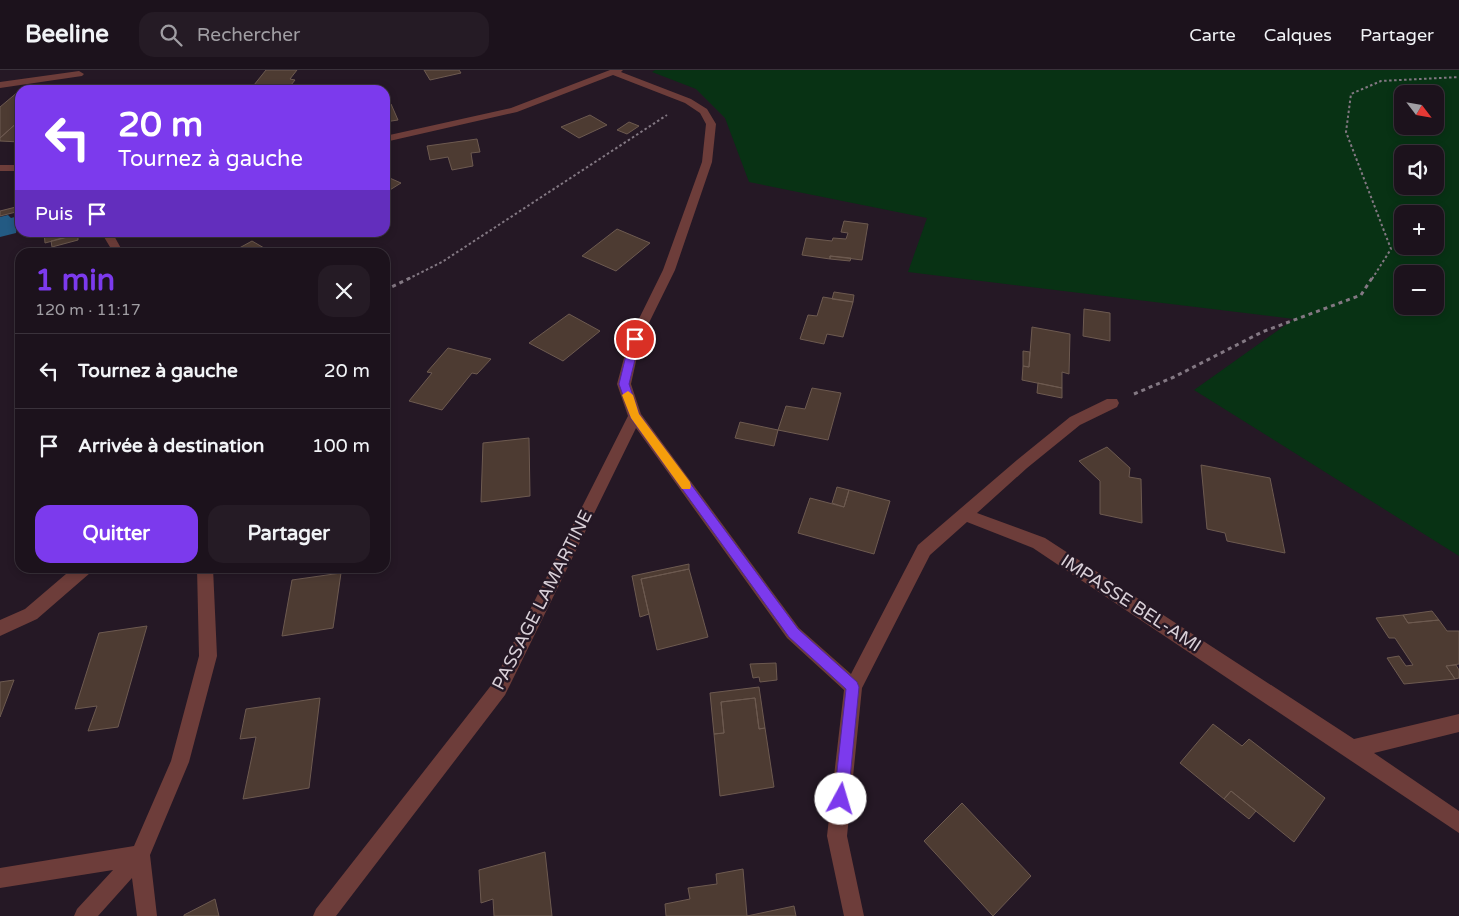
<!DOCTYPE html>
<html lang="fr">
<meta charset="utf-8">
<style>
body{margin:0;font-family:"Varela Round",sans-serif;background:#251b25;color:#f1f3f6;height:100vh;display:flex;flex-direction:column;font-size:19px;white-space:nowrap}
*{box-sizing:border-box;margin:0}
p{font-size:16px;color:#a09ea3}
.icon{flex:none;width:28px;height:28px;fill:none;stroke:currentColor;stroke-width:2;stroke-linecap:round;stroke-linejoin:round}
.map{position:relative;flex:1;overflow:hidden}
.sheet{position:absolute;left:15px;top:178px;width:375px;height:325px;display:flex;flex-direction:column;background:#1c121c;border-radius:15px;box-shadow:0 2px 8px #0003,0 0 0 1px #3a323b}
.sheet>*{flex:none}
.top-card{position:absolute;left:15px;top:15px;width:375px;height:152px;border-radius:15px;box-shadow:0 2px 8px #0003,0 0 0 1px #3a323b;background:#7c3aed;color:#fff;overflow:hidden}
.needle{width:32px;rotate:121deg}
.tools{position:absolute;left:1394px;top:15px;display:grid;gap:10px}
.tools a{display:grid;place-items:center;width:50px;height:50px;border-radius:10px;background:#1c121c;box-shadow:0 2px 8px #0003,0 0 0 1px #3a323b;font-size:25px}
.pin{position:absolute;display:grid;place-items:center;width:42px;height:42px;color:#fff;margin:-21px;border:2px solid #fff;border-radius:50%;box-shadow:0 1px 5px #0007}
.me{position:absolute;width:55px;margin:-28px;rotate:6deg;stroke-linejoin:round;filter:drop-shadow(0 0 4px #0008)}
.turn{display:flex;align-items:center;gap:18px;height:105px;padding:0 20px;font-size:22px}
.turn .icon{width:65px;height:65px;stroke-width:2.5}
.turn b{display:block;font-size:35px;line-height:42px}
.then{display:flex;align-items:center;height:48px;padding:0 20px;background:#0003;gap:10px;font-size:19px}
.round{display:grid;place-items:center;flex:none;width:52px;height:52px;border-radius:15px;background:#251b25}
.summary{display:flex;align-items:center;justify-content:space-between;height:85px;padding:0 20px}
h1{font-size:30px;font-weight:700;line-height:38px;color:#7c3aed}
.button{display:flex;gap:10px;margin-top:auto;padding:10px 20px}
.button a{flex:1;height:58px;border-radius:15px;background:#7c3aed;color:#fff;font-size:20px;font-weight:700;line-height:58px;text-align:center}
.button a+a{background:#251b25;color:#f1f3f6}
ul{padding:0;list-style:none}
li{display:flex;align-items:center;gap:15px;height:75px;padding:0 20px;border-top:1px solid #3a323b}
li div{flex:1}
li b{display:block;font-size:19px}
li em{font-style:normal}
header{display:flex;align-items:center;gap:30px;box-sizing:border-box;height:70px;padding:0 25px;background:#1c121c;border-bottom:1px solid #3a323b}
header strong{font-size:24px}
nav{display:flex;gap:28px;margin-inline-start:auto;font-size:18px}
.search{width:350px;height:45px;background:#251b25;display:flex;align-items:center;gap:12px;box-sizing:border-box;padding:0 18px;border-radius:15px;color:#a09ea3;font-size:19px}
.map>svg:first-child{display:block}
</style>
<header>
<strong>Beeline</strong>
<div class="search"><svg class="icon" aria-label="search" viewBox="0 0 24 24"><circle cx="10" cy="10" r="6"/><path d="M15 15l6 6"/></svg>Rechercher</div>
<nav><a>Carte</a><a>Calques</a><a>Partager</a></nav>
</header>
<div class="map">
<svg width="1459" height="846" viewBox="0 0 1459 846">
<rect width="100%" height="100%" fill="#251825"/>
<path fill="#083214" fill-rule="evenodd" d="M655,0H1459V486L1194,320L1294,249L908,202L927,148L749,112L725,48L696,19L652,2ZM1402,24H1435V56H1402ZM1402,84H1435V116H1402ZM1402,144H1435V176H1402ZM1402,204H1435V236H1402Z"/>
<path fill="#235a83" d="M8,145L11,148L18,146L16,163L0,167V147Z"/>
<path fill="#4d3b32" stroke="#6d5a50" d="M266,0H297L290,9L295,10L291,15H285L281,20H250Z
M424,0H459L461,3L430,10Z
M19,21L20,50L0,68V37Z
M391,34L398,50L385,52V35Z
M590,45L607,55L579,68L561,57Z
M20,50V72L0,71V68Z
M629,52L639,56L627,64L617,60Z
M477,69L480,82L471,83L473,96L452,100L448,87L430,90L427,76Z
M385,106L401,113L385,123Z
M20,136V141L0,146V141Z
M844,151L868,154L862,190L830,186V189L802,185L806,168L832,171L833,168L846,169L848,163L841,162Z
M617,159L650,173L616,201L582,186Z
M44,162H83V163L45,173Z
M78,164V170L52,177L51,171Z
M252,171L271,182H232Z
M830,186L851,188L850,191L830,189Z
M834,222L854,225L853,232L832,229Z
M823,227L853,232L843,267L827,264L824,274L800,269L808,245L817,246Z
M1084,239L1110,243V271L1083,266Z
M569,244L600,261L563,291L529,273Z
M1032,257L1070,264L1069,304L1062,302V318L1022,310L1023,296L1029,297Z
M448,278L491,289L477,304L472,303L442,340L409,331L432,303L427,302Z
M1023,281L1030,282L1029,297L1023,296Z
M1038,313L1062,318V328L1037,323Z
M812,318L841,323L828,370L778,360L786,336L805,339Z
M740,352L778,360L774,376L735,368Z
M529,368L530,426L481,432L483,373Z
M1107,377L1130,398L1129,407L1141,409L1142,453L1100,444V411L1079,391Z
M1201,395L1270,408L1285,483L1227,471L1225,463L1207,459Z
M837,417L849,420L844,437L832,433Z
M849,420L890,431L874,484L798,463L810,428L844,437Z
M689,494V499L641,509L649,544L640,547L632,506Z
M689,499L708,567L657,580L641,509Z
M341,503L333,558L282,566L292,510Z
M1432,541L1439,550L1408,553L1403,545Z
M1403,545L1408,553L1439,550L1447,561H1459V594L1446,596L1455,609L1404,614L1387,588L1399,586L1406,596L1413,595L1395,568H1389L1376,548Z
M147,556L118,657L88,661L97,636L75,639L99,563Z
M776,593L777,610L760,612L759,607L753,608L750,594Z
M1456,595L1459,600V608L1455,609L1446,596Z
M14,610L0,647V612Z
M759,617L765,658L759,659L755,628L721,632L724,663L714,664L710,623Z
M320,628L309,718L243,729L256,667L240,669L246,639Z
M755,628L759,659L765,658L774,717L720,726L714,664L724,663L721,632Z
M1213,654L1242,676L1249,669L1325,728L1294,772L1231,721L1224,729L1180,693Z
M1231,721L1256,741L1249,749L1224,729Z
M962,733L1031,806L993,846L924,771Z
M545,782L552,846H494L493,829L481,833L479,800Z
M743,799L747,846L794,836L796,846H666L665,834L690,829L688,818L717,814L716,804Z
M215,829L219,846H184V845Z"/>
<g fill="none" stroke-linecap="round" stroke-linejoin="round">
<path stroke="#837883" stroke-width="2" stroke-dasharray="2.5 2.5" stroke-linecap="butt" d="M408,209L442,192L667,45
M1372,209L1391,179L1346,62L1351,24L1381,11L1459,7"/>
<path stroke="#837883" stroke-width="3" stroke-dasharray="4 4" stroke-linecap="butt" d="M385,220L410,208
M1134,324L1174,307L1262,262L1361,225L1372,208"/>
<path fill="#6d3d3a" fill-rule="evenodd" d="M610,0H623L621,2L691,29L707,39L716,54L712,92L675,200L641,269L631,314L641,344L799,558L851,604L918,475L1017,390L1070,347L1107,329H1117L1119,333L1117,337L1080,355L1027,398L977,443L1045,468L1354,669L1459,644V662L1374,683L1459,741V763L1033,478L967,452L930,485L862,618L847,766L864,846H844L827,766L844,620L787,568L636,358L505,625L336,846H313L316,839L493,613L628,346L617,314L629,269L663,200L702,92L706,54L700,43L685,33L613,5L517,42L385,72V66L511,38Z
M79,1L84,4L82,6L0,18V12Z
M0,95H20V101H0Z
M101,162H112L123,182H113Z
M73,498H92L90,503L37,549L0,566V550L25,539Z
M197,498H213L217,586L189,692L150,785L157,846H137L132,808L98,846H74L77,839L113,800L0,818V798L134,776L171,691L199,586Z"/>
</g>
<path fill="#7c3aed" stroke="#51269a" d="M635,265L640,269L629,314L639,344L798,559L857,612L859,617L848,729L846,734L841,736L836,734L834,729L846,619L789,567L631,348L619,314L630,269Z"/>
<path fill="#f59e0b" d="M628,321L633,325L639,344L690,412L691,416L690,419H682L631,348L622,325Z"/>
<g text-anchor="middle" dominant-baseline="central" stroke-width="5" stroke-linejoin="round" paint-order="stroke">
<g font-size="18" fill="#d9d0d8" stroke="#251825">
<text transform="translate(542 530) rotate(-63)">PASSAGE LAMARTINE</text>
<text transform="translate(1131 533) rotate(33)">IMPASSE BEL-AMI</text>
</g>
</g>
</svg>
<div class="tools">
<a><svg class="needle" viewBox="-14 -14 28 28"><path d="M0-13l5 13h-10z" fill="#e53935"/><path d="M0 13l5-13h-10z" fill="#a09ea3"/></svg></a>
<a><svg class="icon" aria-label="sound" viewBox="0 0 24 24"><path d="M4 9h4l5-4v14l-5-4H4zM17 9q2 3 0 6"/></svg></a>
<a>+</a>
<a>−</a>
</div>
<div class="pin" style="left:635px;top:269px;background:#d93025"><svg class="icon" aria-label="arrive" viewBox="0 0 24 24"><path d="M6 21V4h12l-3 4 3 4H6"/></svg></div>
<svg class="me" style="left:841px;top:729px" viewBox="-20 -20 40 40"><circle r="19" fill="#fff"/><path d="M0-13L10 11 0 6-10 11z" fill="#7c3aed"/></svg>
<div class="top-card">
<div class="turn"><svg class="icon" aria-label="left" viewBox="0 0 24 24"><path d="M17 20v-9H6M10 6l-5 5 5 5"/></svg><div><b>20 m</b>Tournez à gauche</div></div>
<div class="then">Puis<svg class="icon" aria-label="arrive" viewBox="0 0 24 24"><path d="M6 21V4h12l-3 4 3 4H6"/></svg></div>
</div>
<section class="sheet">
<div class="summary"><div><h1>1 min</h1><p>120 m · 11:17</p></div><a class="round"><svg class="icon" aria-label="close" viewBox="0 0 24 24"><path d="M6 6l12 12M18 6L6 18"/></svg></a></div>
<ul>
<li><svg class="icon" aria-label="left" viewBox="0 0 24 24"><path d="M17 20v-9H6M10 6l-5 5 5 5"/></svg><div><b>Tournez à gauche</b></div><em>20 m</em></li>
<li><svg class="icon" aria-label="arrive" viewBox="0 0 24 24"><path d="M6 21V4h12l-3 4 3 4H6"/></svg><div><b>Arrivée à destination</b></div><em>100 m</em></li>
</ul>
<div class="button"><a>Quitter</a><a>Partager</a></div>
</section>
</div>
